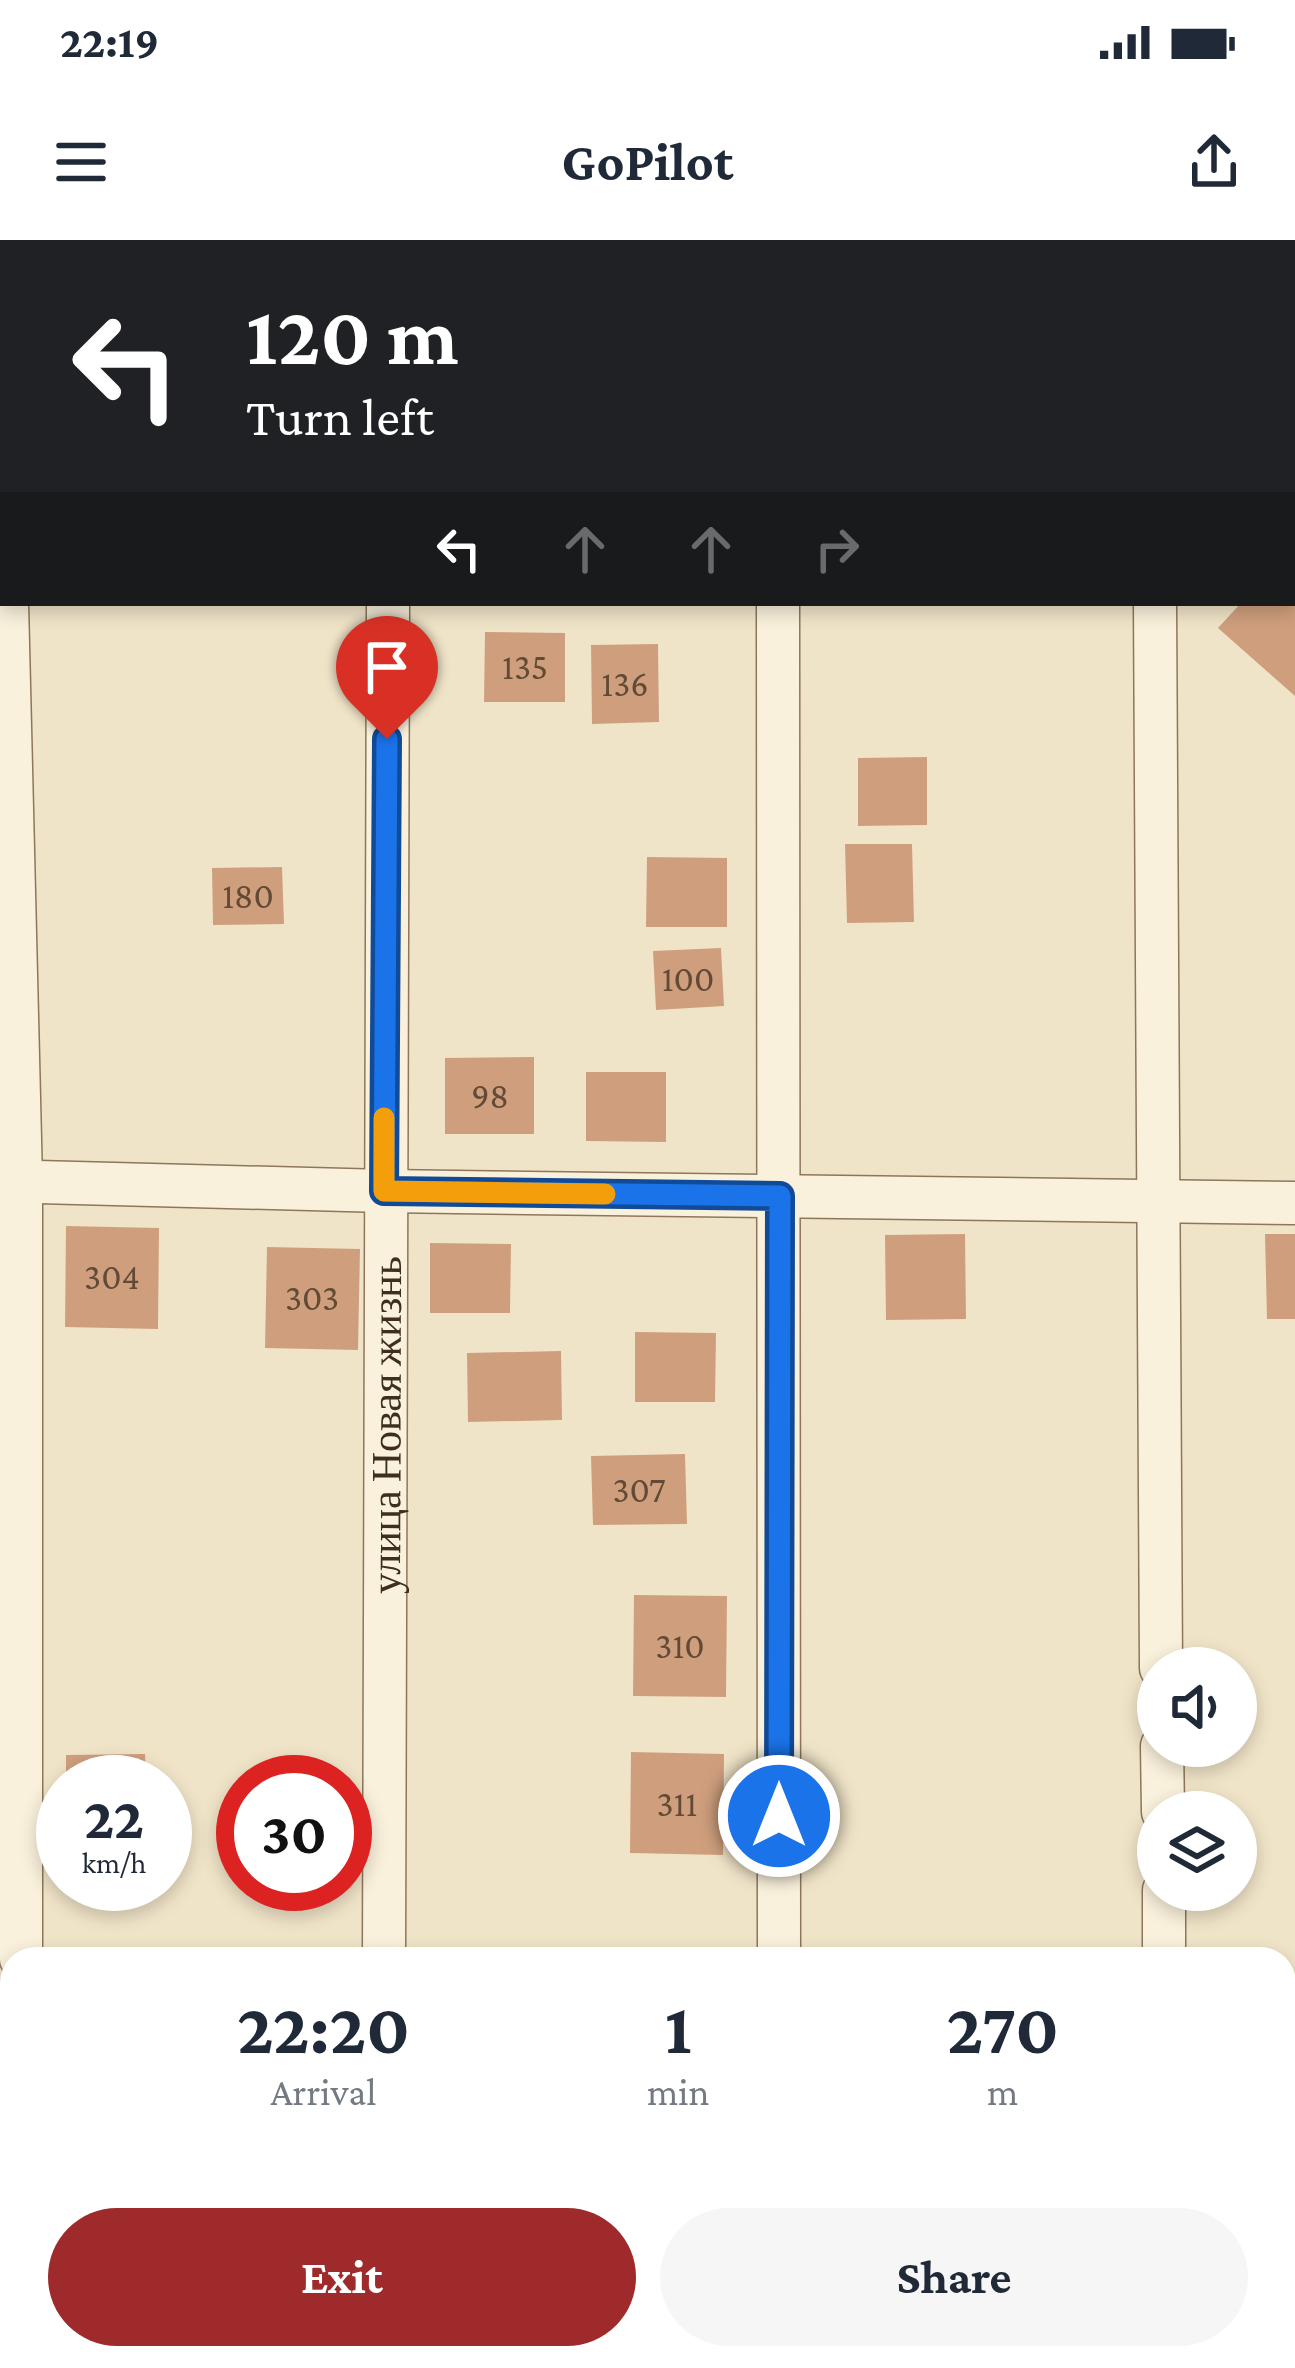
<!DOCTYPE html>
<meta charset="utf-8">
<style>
body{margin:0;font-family:"Crimson Pro",serif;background:#f6f6f7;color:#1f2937;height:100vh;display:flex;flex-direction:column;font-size:45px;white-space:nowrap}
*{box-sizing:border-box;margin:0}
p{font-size:39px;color:#747a83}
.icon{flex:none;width:66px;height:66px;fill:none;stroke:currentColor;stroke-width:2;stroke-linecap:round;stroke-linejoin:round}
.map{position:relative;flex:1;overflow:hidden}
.side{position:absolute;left:0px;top:1707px;width:1296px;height:423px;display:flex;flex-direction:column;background:#fff;border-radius:36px 36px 0 0;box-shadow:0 6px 18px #0003}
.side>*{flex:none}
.banner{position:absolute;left:0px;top:0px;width:1296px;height:366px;box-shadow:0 6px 18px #0003;background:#202124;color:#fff;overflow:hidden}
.buttons{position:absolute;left:1137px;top:1407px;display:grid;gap:24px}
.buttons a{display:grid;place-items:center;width:120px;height:120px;border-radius:50%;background:#fff;box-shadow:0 6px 18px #0003;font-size:60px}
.speed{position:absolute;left:36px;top:1515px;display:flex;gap:24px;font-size:60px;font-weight:700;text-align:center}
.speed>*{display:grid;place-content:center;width:156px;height:156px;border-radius:50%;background:#fff;box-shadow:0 6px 18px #0003;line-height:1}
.speed small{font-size:30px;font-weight:400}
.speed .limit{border:18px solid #d22;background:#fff;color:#111}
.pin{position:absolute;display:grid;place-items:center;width:102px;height:102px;color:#fff;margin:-123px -51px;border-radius:50% 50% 50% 0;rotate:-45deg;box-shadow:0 0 12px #0007}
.pin .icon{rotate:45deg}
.me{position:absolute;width:132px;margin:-66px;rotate:0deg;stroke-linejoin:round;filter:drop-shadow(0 0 9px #0008)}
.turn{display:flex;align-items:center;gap:42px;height:252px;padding:0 48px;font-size:54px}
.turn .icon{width:156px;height:156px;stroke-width:2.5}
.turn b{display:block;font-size:84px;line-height:102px}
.lanes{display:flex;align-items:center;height:114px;padding:0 48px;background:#0003;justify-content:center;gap:60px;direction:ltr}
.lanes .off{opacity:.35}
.eta{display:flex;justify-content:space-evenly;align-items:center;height:204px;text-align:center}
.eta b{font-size:72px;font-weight:700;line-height:84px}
.action{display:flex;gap:24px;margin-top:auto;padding:24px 48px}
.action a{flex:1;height:138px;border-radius:72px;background:#9e2a2b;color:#fff;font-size:48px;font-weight:700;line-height:138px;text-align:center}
.action a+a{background:#f6f6f7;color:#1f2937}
.status{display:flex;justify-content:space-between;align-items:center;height:84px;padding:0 60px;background:#fff;direction:ltr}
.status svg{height:33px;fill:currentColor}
header{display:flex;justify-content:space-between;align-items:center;height:156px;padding:0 48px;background:#fff;font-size:54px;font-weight:700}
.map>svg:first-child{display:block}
</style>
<div class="status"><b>22:19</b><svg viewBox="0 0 49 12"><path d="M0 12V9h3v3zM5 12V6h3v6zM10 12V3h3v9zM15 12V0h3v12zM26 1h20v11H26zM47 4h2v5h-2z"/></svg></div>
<header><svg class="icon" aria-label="menu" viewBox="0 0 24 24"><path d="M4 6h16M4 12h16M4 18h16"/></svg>GoPilot<svg class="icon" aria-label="share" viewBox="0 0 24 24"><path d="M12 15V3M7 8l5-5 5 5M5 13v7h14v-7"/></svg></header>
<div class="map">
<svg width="1295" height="2128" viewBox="0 0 1295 2128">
<rect width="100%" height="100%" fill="#f0e4c8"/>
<path fill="#cf9f7d" d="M1241,363H1295V456L1218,388Z
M485,392L565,393V462H484Z
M658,404L659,482L592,484L591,405Z
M927,517V585L858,586V518Z
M845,604H912L914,682L847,683Z
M647,617L727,618V687H646Z
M282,627L284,684L213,685L212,628Z
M721,708L724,766L656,770L653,711Z
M534,817V894H445V818Z
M586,832H666V902L586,901Z
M66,986L159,988L158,1089L65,1087Z
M965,994L966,1079L886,1080L885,995Z
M1265,994H1295V1079H1267Z
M430,1003L511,1004L510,1073H430Z
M267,1007L360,1009L358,1110L265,1108Z
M635,1092L716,1093L715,1162H635Z
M561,1111L562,1180L468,1182L467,1113Z
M685,1214L687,1284L593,1285L591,1216Z
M634,1355L727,1356L726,1457L633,1456Z
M631,1512L724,1514L723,1615L630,1613Z
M145,1514L146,1542H66V1515Z
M464,2118H544V2128H464Z
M601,2118H681V2128H601Z"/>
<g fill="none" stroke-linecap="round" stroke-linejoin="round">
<defs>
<g id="minor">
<path d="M776,0V3"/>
<path d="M1155,0V3"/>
<path d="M390,3V0"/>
<path d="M0,66L3,192"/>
<path d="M7,363L21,941V1719"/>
<path d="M778,363L779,1719"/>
<path d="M1155,363L1161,1428"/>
<path d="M0,941L384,951L1295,963"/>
<path d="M1162,1506L1163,1572"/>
<path d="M1164,1650V1719"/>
<path id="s1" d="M384,1719L388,363"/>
<path d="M21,2118V2128"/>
<path d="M384,2118V2128"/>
<path d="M1168,2118V2128"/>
<path d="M778,2128V2118"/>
</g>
</defs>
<use href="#minor" stroke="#8d765c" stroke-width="45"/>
<use href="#minor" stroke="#faf1dc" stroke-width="42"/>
</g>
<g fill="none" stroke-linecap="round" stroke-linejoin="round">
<defs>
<path id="route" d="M387,499L384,951L780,956L779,1576"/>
</defs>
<use href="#route" stroke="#114b97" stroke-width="30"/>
<use href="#route" stroke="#1a73e8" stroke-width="21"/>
<path stroke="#f59e0b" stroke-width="21" d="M384,878V951L605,954"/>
</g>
<g text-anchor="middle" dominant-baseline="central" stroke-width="12" stroke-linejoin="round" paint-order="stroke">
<g font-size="36" fill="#624a37">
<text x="525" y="427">135</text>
<text x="625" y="444">136</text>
<text x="248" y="656">180</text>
<text x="688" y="739">100</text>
<text x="490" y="856">98</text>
<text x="112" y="1037">304</text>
<text x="312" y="1058">303</text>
<text x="639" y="1250">307</text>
<text x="680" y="1406">310</text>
<text x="677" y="1564">311</text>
</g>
<g font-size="42" fill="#3d2e20" stroke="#f7eed8">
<text stroke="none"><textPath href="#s1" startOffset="534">улица Новая жизнь</textPath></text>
</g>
</g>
</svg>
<div class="buttons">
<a><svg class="icon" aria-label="sound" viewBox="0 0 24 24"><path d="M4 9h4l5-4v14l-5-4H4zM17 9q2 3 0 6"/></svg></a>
<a><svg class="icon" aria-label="layers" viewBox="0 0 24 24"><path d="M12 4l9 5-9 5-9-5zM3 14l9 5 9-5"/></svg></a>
</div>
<div class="speed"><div>22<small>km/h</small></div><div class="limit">30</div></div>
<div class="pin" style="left:387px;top:499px;background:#d93025"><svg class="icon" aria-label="arrive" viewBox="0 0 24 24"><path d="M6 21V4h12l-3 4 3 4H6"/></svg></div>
<svg class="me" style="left:779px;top:1576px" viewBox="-20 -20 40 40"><circle r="17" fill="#1a73e8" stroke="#fff" stroke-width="3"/><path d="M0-11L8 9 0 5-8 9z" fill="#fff"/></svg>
<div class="banner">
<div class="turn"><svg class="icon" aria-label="left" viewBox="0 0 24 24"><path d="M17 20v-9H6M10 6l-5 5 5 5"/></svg><div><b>120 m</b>Turn left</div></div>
<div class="lanes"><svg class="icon" aria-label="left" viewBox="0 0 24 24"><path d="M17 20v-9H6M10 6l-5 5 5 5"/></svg><svg class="icon off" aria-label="ahead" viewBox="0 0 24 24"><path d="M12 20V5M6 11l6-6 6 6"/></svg><svg class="icon off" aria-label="ahead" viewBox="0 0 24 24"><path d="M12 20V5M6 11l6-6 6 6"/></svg><svg class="icon off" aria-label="right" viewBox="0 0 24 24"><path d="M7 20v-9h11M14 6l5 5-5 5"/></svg></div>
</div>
<section class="side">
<div class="eta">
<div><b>22:20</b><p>Arrival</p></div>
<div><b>1</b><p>min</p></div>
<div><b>270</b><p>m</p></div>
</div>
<div class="action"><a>Exit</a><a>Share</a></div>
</section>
</div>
